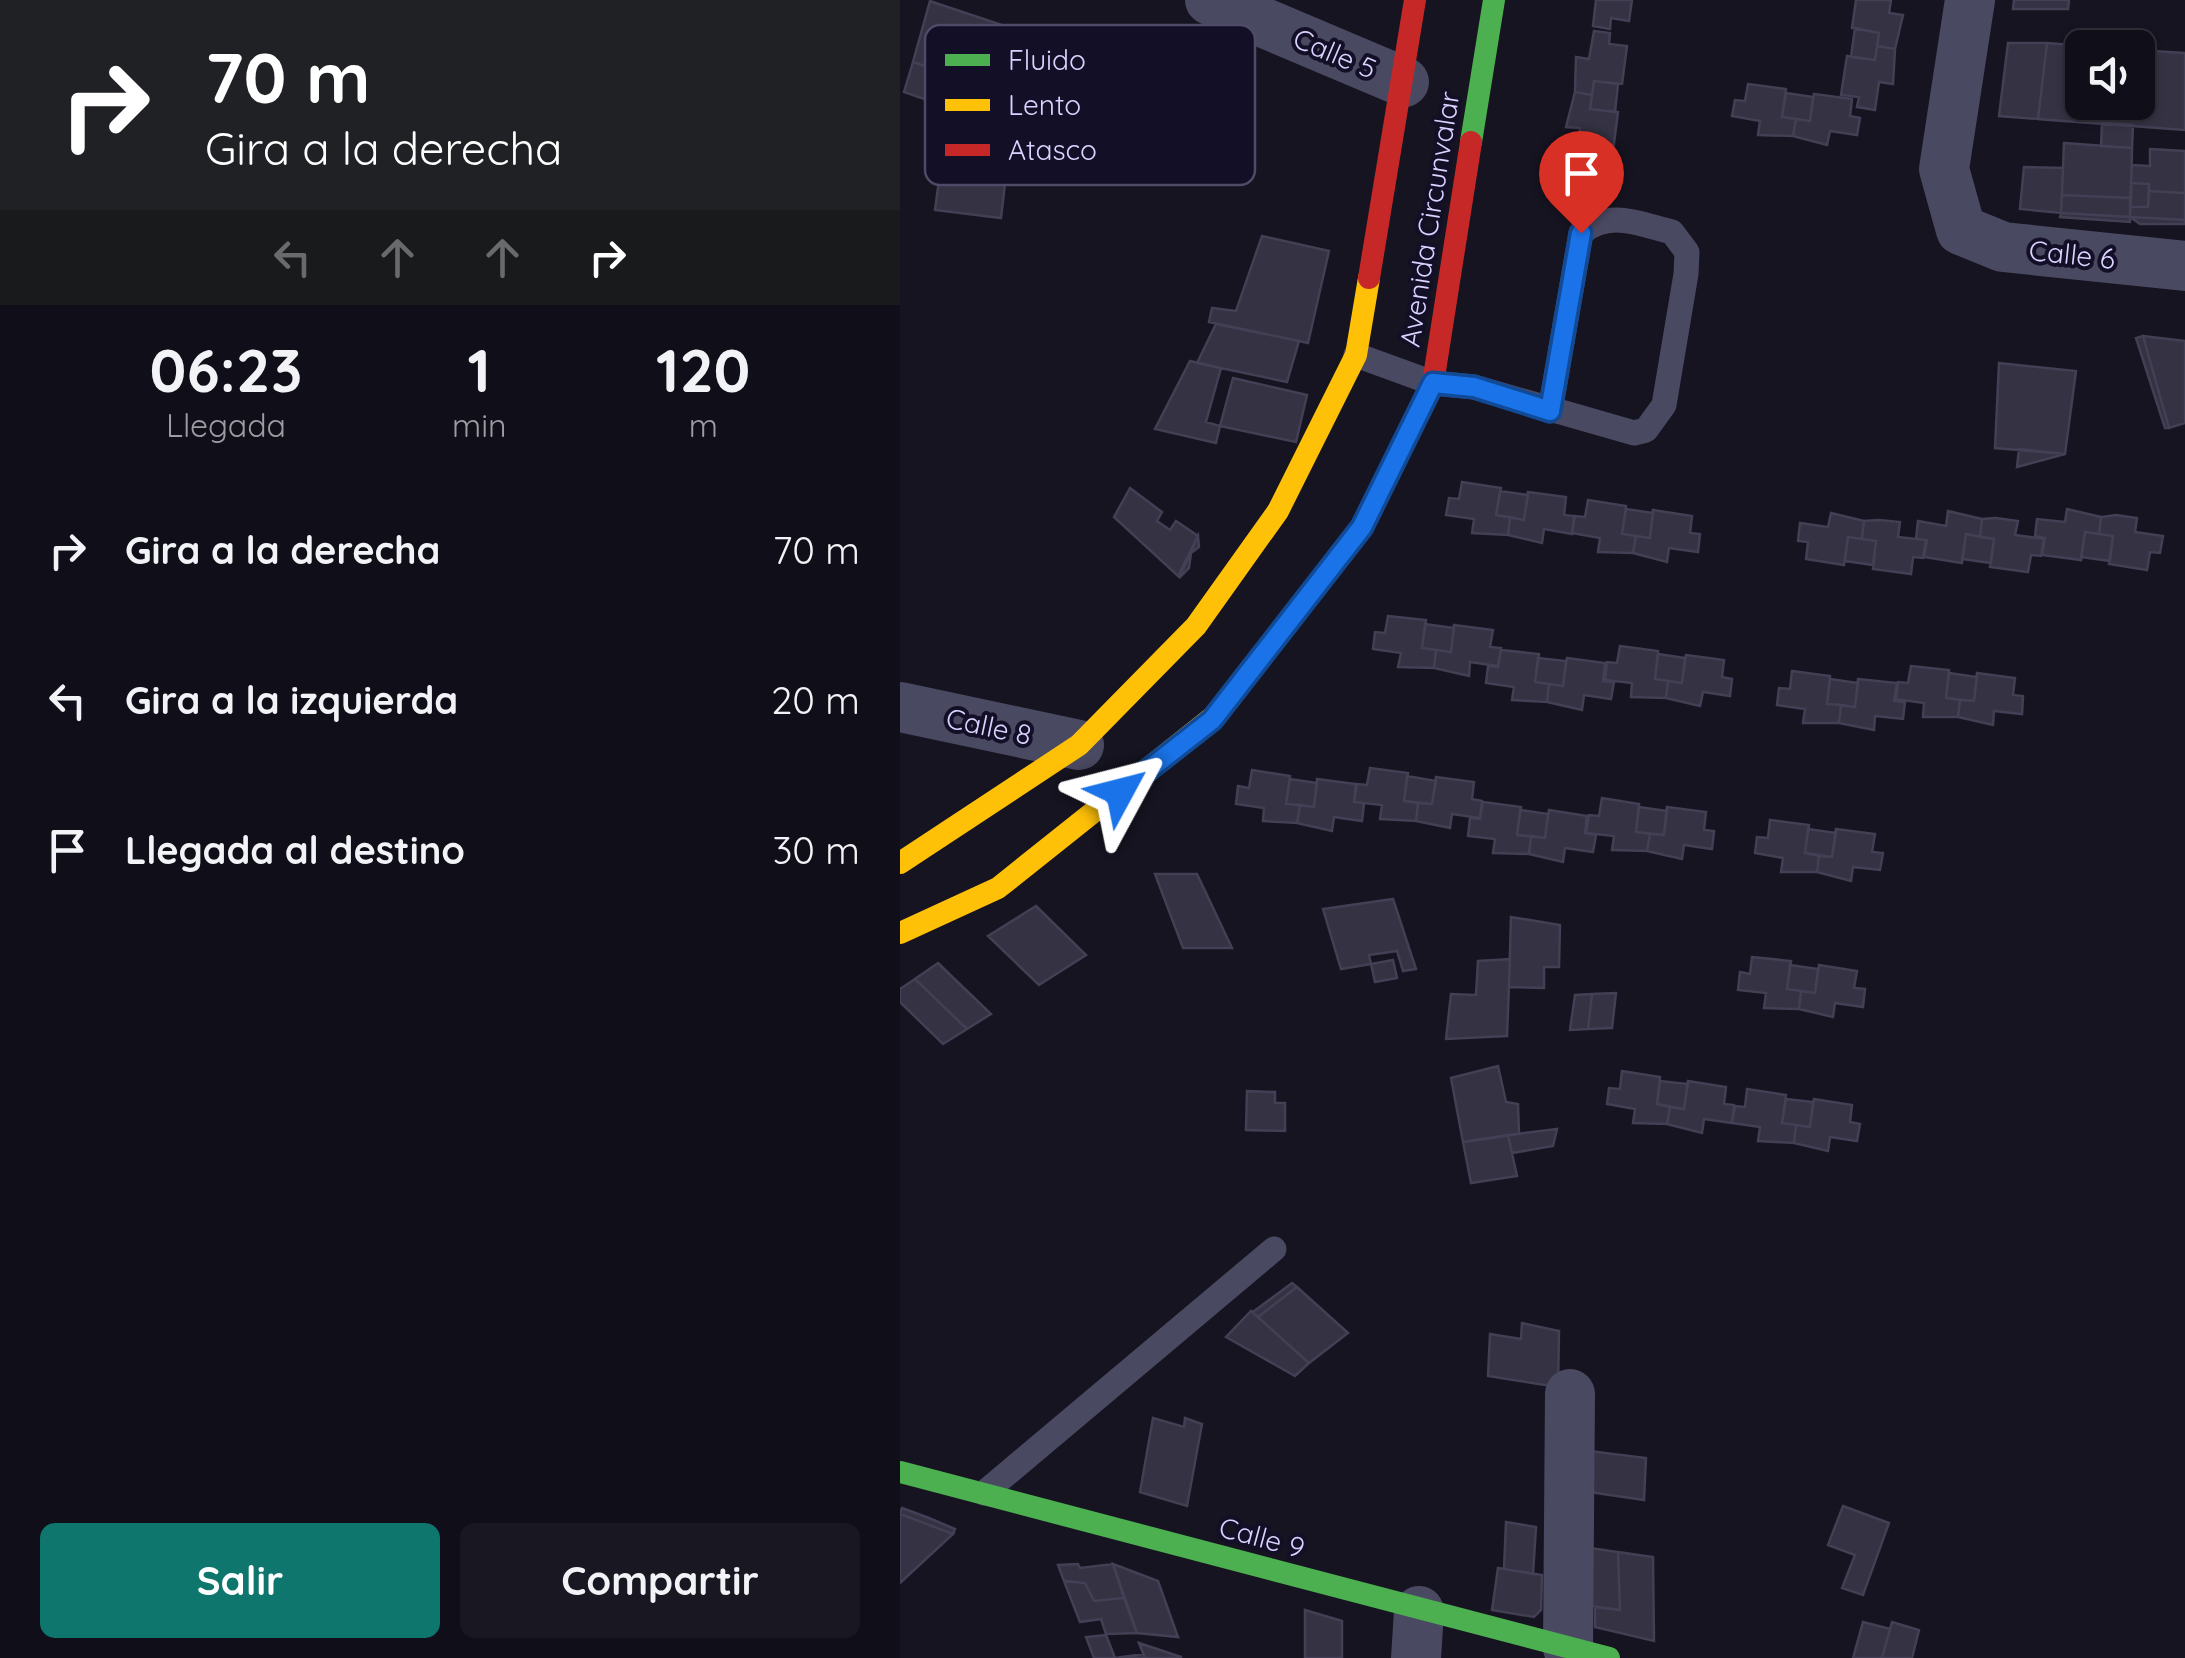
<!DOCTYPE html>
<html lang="es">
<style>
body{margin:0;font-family:Quicksand,sans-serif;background:#191822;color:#f1f3f6;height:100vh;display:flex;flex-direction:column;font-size:38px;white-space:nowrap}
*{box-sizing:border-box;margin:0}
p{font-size:32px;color:#9c9ca2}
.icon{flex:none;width:55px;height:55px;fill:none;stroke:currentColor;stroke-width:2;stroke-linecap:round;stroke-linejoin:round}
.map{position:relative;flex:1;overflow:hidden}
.details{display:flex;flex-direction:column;background:#100f19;width:900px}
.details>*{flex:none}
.banner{background:#202124;color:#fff;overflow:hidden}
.tools{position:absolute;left:1165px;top:30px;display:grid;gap:20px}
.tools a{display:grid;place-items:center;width:90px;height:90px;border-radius:15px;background:#100f19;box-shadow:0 2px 8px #0004,0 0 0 2px #302f38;font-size:50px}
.pin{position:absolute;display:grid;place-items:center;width:85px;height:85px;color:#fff;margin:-102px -42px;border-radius:50% 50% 50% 0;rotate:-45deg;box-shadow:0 0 10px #0007}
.pin .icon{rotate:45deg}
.me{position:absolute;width:110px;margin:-55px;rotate:52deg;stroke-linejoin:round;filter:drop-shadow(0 0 8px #0008)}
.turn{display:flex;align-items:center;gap:35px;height:210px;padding:0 40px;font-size:45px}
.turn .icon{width:130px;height:130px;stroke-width:2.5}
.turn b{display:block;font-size:70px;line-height:85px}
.lanes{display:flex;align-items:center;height:95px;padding:0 40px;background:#0003;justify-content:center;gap:50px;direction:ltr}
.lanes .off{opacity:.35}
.eta{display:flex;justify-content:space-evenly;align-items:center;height:170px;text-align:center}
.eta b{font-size:60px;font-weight:700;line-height:70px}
.primary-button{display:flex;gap:20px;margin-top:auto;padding:20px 40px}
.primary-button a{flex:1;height:115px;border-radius:15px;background:#0f766e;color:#fff;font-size:40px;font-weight:700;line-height:115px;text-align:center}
.primary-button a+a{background:#191822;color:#f1f3f6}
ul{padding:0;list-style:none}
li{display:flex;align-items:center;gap:30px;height:150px;padding:0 40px}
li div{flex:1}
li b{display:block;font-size:38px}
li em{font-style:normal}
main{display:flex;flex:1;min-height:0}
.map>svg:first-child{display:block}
</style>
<main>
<section class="details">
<div class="banner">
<div class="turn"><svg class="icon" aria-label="right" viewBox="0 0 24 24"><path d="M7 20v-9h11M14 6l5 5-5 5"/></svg><div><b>70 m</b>Gira a la derecha</div></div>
<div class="lanes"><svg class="icon off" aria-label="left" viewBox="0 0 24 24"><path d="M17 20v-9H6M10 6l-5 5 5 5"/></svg><svg class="icon off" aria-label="ahead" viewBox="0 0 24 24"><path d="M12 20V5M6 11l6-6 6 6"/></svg><svg class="icon off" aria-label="ahead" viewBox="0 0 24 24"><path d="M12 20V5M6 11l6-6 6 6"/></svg><svg class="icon" aria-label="right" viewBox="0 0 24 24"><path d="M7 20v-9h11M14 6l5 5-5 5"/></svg></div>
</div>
<div class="eta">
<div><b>06:23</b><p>Llegada</p></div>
<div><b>1</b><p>min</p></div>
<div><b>120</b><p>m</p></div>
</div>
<ul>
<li><svg class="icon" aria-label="right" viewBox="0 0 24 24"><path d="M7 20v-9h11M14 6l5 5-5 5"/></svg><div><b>Gira a la derecha</b></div><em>70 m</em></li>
<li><svg class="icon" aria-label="left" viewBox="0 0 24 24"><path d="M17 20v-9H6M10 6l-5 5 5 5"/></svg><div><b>Gira a la izquierda</b></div><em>20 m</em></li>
<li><svg class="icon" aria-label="arrive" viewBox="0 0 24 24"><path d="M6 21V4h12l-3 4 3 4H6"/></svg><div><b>Llegada al destino</b></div><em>30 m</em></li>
</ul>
<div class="primary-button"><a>Salir</a><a>Compartir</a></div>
</section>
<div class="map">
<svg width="1285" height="1658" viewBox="0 0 1285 1658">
<rect width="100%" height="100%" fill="#161421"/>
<path fill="#343243" stroke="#433f54" stroke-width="2.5" d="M696,0H732L729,21L711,18L710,29L693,26Z
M956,0H991L989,13L1003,15L995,49L977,46L979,33L952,28Z
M1114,0H1169L1168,9H1113Z
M30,1L114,29L96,90L13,62Z
M955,28L979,33L975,60L951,57Z
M694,31L710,33L709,44L727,46L722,84L694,81L692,95L675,92L676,57L689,59Z
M1108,43H1147L1138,119L1099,116Z
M1147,43L1208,48H1182V102H1238V50L1285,53V130L1138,119Z
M977,46L995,49L993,84L979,82L975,110L957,107L959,97L941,95L947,56L975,60Z
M13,62L119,98L110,129L4,92Z
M694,81L718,84L715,112L690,109Z
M848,84L886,89L882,117L896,119L893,136L858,135L860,121L832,116L835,100L845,101Z
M675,92L692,95L690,109L718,112L713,151L695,148L694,159L677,156L680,128L666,127Z
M886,93L913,97L910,121L882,117Z
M914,94L952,99L950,116L960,118L957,135L930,131L927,145L893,136L896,119L910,121Z
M1202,123L1233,125L1232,148L1201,146Z
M1164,143L1232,148L1231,198L1162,195Z
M1250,149L1285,151V193L1249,191V184L1231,183L1232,165L1250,166Z
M42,158L107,166L101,218L35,210Z
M1124,167L1163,168L1161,213L1120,209Z
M1231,183L1249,184L1248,207H1230Z
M1249,191L1285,193V220L1230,217V207H1248Z
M1162,195L1231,198L1230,217L1161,213Z
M1161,213L1230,217V222L1160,217Z
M1230,217L1285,220V224H1240Z
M362,236L429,251L408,343L309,322L312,308L336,311Z
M316,324L399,341L387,382L297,363Z
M1243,336L1285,341V423L1269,428Z
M1243,336L1269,428H1265L1236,338Z
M290,361L321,368L306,422L320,426L316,443L255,429Z
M1099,363L1176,371L1165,454L1095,448Z
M333,378L407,395L396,442L320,426Z
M1119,449L1165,454L1117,467Z
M562,482L601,488L596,515L610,517L608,535L572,533L574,519L546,515L549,498L559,499Z
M230,488L262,512L257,521L270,530L276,521L298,536L278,576L214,517Z
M600,491L628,495L624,520L596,515Z
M628,492L666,497L664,515L674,516L672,534L644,529L642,543L608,535L610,517L624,520Z
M688,500L726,506L722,534L736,536L733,553L698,552L700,538L672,533L675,516L685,517Z
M726,509L753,513L750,538L722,534Z
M1167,509L1201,517L1199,534L1185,532L1181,560L1142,555L1145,538L1135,536L1137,519L1165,522Z
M753,510L792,516L790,533L800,534L798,552L769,548L767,562L733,553L736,536L750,538Z
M1048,511L1082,519L1080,537L1066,534L1062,563L1024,557L1027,540L1016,539L1018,521L1046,526Z
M931,513L964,521L962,539L948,537L944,565L906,559L908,542L898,541L900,523L928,527Z
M1216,515L1237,518L1235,532L1263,536L1260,553L1250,552L1247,570L1209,564L1213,536L1199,534L1201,517Z
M1096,518L1118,521L1115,535L1144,539L1141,556L1131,555L1128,572L1090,567L1094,539L1080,537L1082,519Z
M979,520L1000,522L998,537L1026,540L1023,558L1013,557L1011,574L973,569L976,541L962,539L964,521Z
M1185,532L1213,536L1210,561L1181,557Z
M1066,534L1094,539L1091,563L1062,559Z
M298,536L299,547L291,553L289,568L279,578Z
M948,537L976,541L973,565L945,561Z
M488,616L526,620L522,648L536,650L534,668L498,667L501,653L473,649L475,632L485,633Z
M525,624L554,628L551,652L522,648Z
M554,625L593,630L590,647L601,648L598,666L570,662L569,676L534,668L536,650L551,652Z
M720,646L758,651L755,679L768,681L766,698L731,697L732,683L705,680L707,662L717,663Z
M601,650L639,654L635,682L649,684L647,702L612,700L614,687L586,683L588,666L598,667Z
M758,654L785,658L782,683L755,679Z
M786,655L824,660L822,677L832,679L830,696L803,692L800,706L766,698L768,681L782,683Z
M638,658L666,661L663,686L635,682Z
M667,658L705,663L703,681L714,682L711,699L684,695L682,710L647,702L649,684L663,686Z
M1011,666L1049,670L1046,698L1060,700L1058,717H1023L1024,703L996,699L998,682L1008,683Z
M892,671L930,676L927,704L941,705L939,723H903L905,709L877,705L879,688L890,689Z
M1049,673L1077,677L1074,701L1046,698Z
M1077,673L1115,678L1113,695L1123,696L1122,714L1094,711L1093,725L1058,717L1060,700L1074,701Z
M930,679L958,683L955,707L927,704Z
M958,679L997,683L994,701L1005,702L1003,719L975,716L974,730L939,723L941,705L955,707Z
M470,768L508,773L504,801L518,803L516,821L480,819L482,805L454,802L457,784L467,785Z
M352,770L390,776L386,804L400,805L397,823L363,821L364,808L336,804L338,786L349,788Z
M507,776L536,781L532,804L504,801Z
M536,777L574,782L572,799L582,801L580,818L552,814L550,828L516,821L518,803L532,804Z
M390,779L417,783L414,807L386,804Z
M417,779L456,784L454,802L464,803L462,821L434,817L432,831L397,823L400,805L414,807Z
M702,798L739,804L736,832L750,834L747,851L712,850L714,836L686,833L689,815L699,816Z
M583,802L621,807L617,835L631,836L629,854L593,853L595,839L568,836L570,818L580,819Z
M739,807L767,811L764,835L736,832Z
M767,807L806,812L804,830L814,831L812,849L784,845L782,859L747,851L750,834L764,835Z
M620,810L648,814L645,838L617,835Z
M649,810L687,816L685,833L696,835L693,852L665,848L663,862L629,854L631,836L645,838Z
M870,820L909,825L905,853L919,856L917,872H881L883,858L855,853L857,837L868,838Z
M908,829L936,833L932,857L905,853Z
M936,829L975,834L972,852L983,853L980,870L953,867L951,881L917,872L919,856L932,857Z
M255,874H297L332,948H283Z
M493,899L516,969L503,971L497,951L469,955L471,964L441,969L423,909Z
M136,906L186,955L139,985L88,936Z
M611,917L660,925L659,967H644V988L609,987Z
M852,957L891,961L887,989L901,991L899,1009L864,1008L866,993L838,990L840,972L850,974Z
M610,959L607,1036L546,1039L551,994L576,995L578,961Z
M493,960L497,978L475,982L471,964Z
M38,963L40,965L91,1014L67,1029L15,979Z
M890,965L918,969L915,993L887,989Z
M919,965L957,971L954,988L965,989L963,1007L935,1003L933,1017L899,1009L901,991L915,993Z
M15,979L67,1029L43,1044L0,1002V989Z
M716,993L712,1028L688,1029L692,994Z
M692,994L688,1029L670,1030L675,995Z
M598,1066L606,1102L618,1104L619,1134L563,1142L551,1078Z
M722,1071L760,1077L757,1104L770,1107L767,1124L733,1123L735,1109L707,1104L709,1088L720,1089Z
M760,1081L788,1084L784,1109L757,1104Z
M788,1081L826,1087L824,1104L834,1105L832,1123L804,1119L802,1133L767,1124L770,1107L784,1109Z
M847,1089L886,1095L882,1123L896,1125L894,1143L858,1141L860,1127L832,1123L835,1106L845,1107Z
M347,1091L375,1092V1103H385V1131L346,1130Z
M886,1099L913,1102L910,1127L882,1123Z
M914,1099L952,1105L950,1122L960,1124L957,1141L930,1137L928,1151L894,1143L896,1125L910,1127Z
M657,1129L653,1146L612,1153L608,1135Z
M608,1135L617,1176L571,1183L563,1142Z
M392,1283L397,1287L358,1317L353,1312Z
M397,1287L448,1333L409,1363L358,1317Z
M351,1311L409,1363L395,1376L326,1337Z
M622,1323L659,1331L658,1387L588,1376L590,1334L621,1339Z
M253,1418L284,1427L285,1418L302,1424L287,1506L240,1492Z
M681,1450L746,1458L744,1500L682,1491Z
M943,1506L989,1523L963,1595L942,1588L955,1555L928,1545Z
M2,1508L29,1518L55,1529L53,1534L0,1514Z
M0,1514L53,1534L0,1583Z
M606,1522L636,1527L633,1574L604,1569Z
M683,1547L718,1552L720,1610L684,1605Z
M718,1552L753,1557L754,1641L695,1627V1607L720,1610Z
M178,1564L180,1568L213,1564L224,1598L194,1601L185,1583L164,1581L158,1565Z
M213,1564L258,1581L278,1637L237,1633Z
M598,1568L642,1575L641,1610L634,1617L592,1610Z
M164,1581L185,1583L194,1601L224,1598L237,1633L206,1634L201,1619L180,1622Z
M405,1610L442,1621V1658H405Z
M963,1622L990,1629L982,1658H953Z
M992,1622L1019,1630L1012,1658H982Z
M206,1635L215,1658L243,1654L245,1658H194L186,1637Z
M239,1643L281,1657V1658H245Z"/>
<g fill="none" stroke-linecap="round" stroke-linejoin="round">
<path stroke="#4a4962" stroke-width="25" d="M456,355L533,383L574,387L734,433L746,430L764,405L786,274L787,252L772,232C739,224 709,209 681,233L650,411
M84,1493L374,1249"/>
<path stroke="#4a4962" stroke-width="50" d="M310,0L504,82
M1070,0L1044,169L1061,230L1103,247L1285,266
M0,707L179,745
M668,1648L670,1394
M516,1658L519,1611"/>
<path stroke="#4caf50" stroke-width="22" d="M571,142L594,0
M0,1472L709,1658"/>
<path stroke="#ffc107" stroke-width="22" d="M0,863L179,745L296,626L378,511L456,355L469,278
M0,933L98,888L319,712"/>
<path stroke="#c62828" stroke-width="22" d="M469,278L515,0
M319,712L461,527L533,383L571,142"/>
</g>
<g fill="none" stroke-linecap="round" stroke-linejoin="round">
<defs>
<path id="route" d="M220,792L312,720L462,527L533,383L574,387L650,411L681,233"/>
</defs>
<use href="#route" stroke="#114b97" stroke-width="25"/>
<use href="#route" stroke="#1a73e8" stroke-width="18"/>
</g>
<g text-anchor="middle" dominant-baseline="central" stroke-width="8" stroke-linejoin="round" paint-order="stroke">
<g font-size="28" fill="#d9d4ff" stroke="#130f26">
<text transform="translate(435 53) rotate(23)">Calle 5</text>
<text transform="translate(529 219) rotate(-81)">Avenida Circunvalar</text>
<text transform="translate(1172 254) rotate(6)">Calle 6</text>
<text transform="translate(89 726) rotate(12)">Calle 8</text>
<text transform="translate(362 1537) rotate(15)">Calle 9</text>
</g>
</g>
<rect x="25" y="25" width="330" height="160" rx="15" fill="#130f26" stroke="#4e4a67" stroke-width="2.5"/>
<rect x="45" y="54" width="45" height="12" fill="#4caf50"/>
<rect x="45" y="99" width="45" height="12" fill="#ffc107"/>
<rect x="45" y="144" width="45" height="12" fill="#c62828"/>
<g font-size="28" fill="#d9d4ff">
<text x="108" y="70">Fluido</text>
<text x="108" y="115">Lento</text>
<text x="108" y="160">Atasco</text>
</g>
</svg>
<div class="tools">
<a><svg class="icon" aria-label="sound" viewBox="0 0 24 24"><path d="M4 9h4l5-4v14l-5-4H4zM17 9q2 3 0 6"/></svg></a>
</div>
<div class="pin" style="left:681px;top:233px;background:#d93025"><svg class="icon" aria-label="arrive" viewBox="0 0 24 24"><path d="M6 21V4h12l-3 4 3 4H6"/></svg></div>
<svg class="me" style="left:220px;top:792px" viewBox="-20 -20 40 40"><path d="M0-17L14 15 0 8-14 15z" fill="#1a73e8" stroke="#fff" stroke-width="4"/></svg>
</div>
</main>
